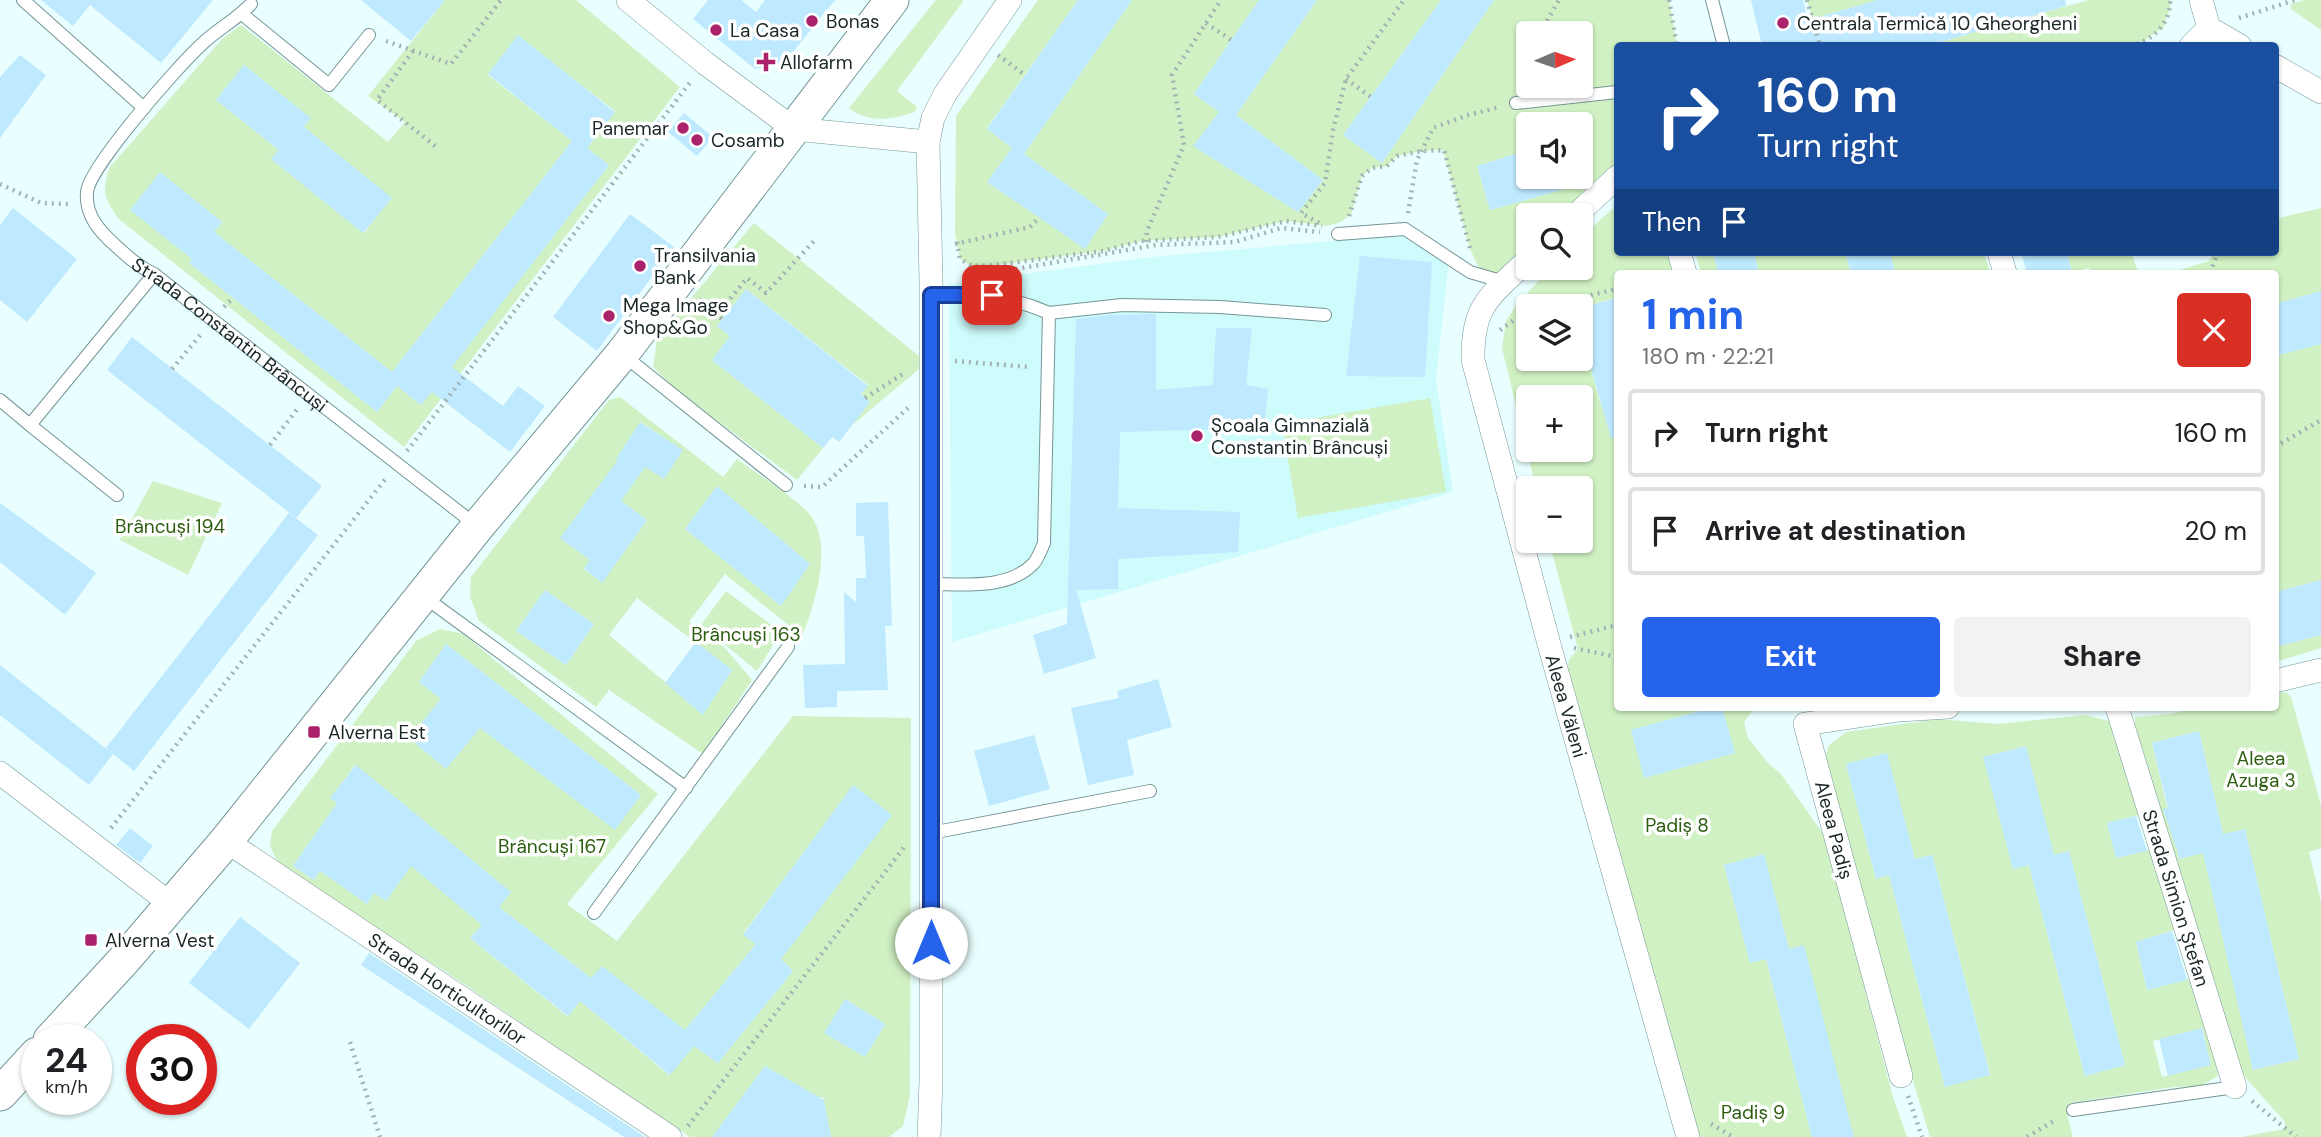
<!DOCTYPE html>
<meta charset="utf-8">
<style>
body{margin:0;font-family:"DM Sans",sans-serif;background:#f2f2f2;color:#202124;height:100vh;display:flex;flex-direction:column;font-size:26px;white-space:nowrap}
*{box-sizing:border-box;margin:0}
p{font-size:23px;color:#757577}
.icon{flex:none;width:38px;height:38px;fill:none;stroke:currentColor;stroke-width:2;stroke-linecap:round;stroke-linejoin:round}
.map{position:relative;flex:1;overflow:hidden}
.drawer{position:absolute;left:1614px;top:270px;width:665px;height:441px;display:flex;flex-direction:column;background:#fff;border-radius:7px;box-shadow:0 2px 5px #0004}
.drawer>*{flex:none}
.hud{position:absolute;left:1614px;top:42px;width:665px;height:214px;border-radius:7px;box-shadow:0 2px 5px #0004;background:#1a4fa0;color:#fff;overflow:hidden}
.needle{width:46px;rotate:88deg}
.fabs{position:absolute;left:1516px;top:21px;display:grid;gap:14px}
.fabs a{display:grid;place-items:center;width:77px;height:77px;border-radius:7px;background:#fff;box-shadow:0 2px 5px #0004;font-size:35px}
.speed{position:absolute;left:21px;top:1024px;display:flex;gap:14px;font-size:35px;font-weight:700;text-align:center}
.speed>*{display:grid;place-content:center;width:91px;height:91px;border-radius:50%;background:#fff;box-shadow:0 2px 5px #0004;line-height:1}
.speed small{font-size:18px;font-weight:400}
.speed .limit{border:10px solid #d22;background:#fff;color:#111}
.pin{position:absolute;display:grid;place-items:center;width:60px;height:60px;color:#fff;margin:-30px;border-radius:14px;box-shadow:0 4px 10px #0006}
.me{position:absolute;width:77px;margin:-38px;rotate:0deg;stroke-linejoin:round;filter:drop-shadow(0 0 5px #0008)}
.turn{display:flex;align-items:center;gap:24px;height:147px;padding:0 28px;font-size:32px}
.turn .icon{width:91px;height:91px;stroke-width:2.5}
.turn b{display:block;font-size:49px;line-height:60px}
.then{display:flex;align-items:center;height:66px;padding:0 28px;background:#0003;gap:14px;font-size:26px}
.round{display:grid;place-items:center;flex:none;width:74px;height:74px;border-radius:7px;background:#f2f2f2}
.overview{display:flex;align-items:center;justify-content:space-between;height:119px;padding:0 28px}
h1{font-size:42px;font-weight:700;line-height:52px;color:#2563eb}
.action{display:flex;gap:14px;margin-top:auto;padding:14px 28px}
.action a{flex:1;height:80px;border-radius:7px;background:#2563eb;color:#fff;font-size:28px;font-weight:700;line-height:80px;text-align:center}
.action a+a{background:#f2f2f2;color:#202124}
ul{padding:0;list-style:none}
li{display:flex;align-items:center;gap:21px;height:88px;margin:0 14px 10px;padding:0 14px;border:4px solid #e0e0e0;border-radius:7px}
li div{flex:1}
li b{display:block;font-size:26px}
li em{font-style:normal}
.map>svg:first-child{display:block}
</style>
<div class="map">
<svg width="2321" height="1137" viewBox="0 0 2321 1137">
<rect width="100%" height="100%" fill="#e9fefe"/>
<path fill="#cefbfc" d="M1412,234L1449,259L1436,380L1453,492L952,642L949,284L1152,257Z"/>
<path fill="#d0f1c3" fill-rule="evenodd" d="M445,0H576L680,87L404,447L119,219C104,200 101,190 110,167L222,39L241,25L388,142L405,122L368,96ZM518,36L615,111L587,148L609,165L421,405L397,386L377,412L189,263L192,259L160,173L222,222L214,232L392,372L572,141L488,75ZM244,65L310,118L304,127L391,198L364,233L272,159L279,150L216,100Z
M936,0H964L897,91L917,107L915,112C894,119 868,124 849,108Z
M1038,0H1078L987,128L1012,148L987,182L1085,248L1108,214L1024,154L1132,0H1259L1194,94L1219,112L1194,146L1298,212L1323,180L1236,115L1317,0H1441L1343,135L1382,163L1494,0H1669L1677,45L1617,46V170L1570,215H1528V253L1514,266L1495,273L1479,268L1470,249L1443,150L1422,151L1397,156L1387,166L1372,168L1362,176L1351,214L1341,222L1327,226L1286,221L1218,237L1141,241L1103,251L994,265L972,266L960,259L955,234L956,116ZM1528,33H1580V86H1528ZM1528,124H1580V162L1586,183L1490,210L1477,166L1528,150Z
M1807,0H1878L1826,15L1834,46L1820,45Z
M2089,0H2170L2171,4L2164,27L2139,44L2130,45L1926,46Z
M2305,0H2321V30L2291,9V4Z
M1617,205V252H1679L1684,273H1617V304L1615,298L1580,308V306H1528V359H1580V330L1601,405L1617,406V707H1714L1631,730L1645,778L1734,753L1722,707H1761L1754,709L1744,722L1748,738L1769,764L1781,774L1826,838L1892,1094L1907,1137H1854L1789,949L1763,854L1724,865L1750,962L1766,959L1812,1137H1696L1566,678L1569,660L1578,649L1549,541H1580V488H1536L1502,348L1506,321L1515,307L1550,268H1580V238ZM1528,397H1580V450H1528Z
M2321,208V291L2275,304V273H2170L2209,261L2214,252H2275V219Z
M754,223L919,356V369L851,426L870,402L861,395L868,385L746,289L717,326L730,336L712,360L823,448L797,480L678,392L653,367L657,339Z
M1695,252H1713L1718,273H1701Z
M1753,252H1845L1851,273H1759Z
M1890,252H1984L1990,273H1895Z
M2067,252H2131L2137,269L2148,273H2091L2089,268L2072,272Z
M2321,344V580L2275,592V356Z
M620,397L723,477L737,459C756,473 798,499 811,516C833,546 815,605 802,636L725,574L689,622L725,648L752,680L703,754L609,690L596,707L479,621L470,597L471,577L609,400ZM641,422L682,450L645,467L616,459ZM600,486L647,520L602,582L584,569L590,560L561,538ZM717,487L809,563L781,606L685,529ZM545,590L594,624L566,665L516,631ZM637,598L732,670L703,714L609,635Z
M1430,398L1446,492L1298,518L1282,424Z
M153,481L222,503L188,575L120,540Z
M726,591L781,632L757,671L701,625Z
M440,629L463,634L658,794L567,904L617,941L793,716L911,718L910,1095L903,1126L889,1137H831L823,1097L780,1104L796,1084L765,1066L716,1132L723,1137H690L452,976L279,865L270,846L272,831L416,641ZM446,644L641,795L615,829L419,682ZM355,765L511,892L499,907L591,978L685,1030L756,944L743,934L853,786L781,959L793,971L718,1063L694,1046L669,1075L580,1001L567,1016L470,938L482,925L331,798ZM320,827L399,882L386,901L374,893L367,903L320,871L314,880L293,866ZM845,999L885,1024L865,1057L825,1033Z
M2321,635V648L2275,662V647Z
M2275,692L2287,693L2291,697L2321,805V848L2309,852L2321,901V1137H2241L2285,1129V1122L2245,1077L2230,1046L2135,731V717L2170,714L2201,707H2275ZM2199,731L2223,834L2245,830L2299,1059L2254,1070L2203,853L2179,858L2152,743Z
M2085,715L2109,721L2118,734L2216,1055L2218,1076L2201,1086L2173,1087L2070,1103L2067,1114L2073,1137H1930L1868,932L1824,762L1829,745L1846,732L1938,719L1999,724ZM2025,746L2054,855L2069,851L2125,1065L2085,1076L2029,865L2013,869L1984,757ZM1886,753L1915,859L1932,855L1990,1074L1945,1087L1889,875L1876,879L1846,764ZM2139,815L2149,850L2116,858L2107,823ZM2174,930L2189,979L2147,990L2136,942ZM2202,1028L2211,1065L2162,1077L2153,1041Z"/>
<path fill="#bee9fe" d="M41,0H213L161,63L90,5L73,26Z
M361,0H445L411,41Z
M708,0H741L756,12L765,0H835L784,63L755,69L693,19Z
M1078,0H1132L1024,154L1108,214L1085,249L987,182L1012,148L987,129Z
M1259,0H1317L1236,115L1323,180L1298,212L1193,146L1219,112L1194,94Z
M1441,0H1494L1382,163L1343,135Z
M1751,0H1803L1808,20L1878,0H2065L2066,6L1926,46H1762Z
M518,35L615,112L587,148L609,165L452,367L503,406L518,386L545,406L510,452L432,392L421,405L397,386L377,412L189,263L192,259L130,210L160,172L222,222L214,232L392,372L572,141L488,74Z
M20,55L46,75L0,138V77Z
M244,65L311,118L304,127L392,198L363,233L271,159L279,150L216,100Z
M684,113L713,137L697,156L668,132Z
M1528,150V177H1586V183L1490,210L1477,166Z
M13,208L77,259L27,322L0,300V225Z
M630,214L674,247L597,351L553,317Z
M1713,252H1754L1759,273H1718Z
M1845,252H1890L1895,273H1851Z
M2021,252H2067L2072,273H2027Z
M1360,256L1432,262L1425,377L1346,376Z
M746,289L868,386L861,394L870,402L839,442L832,437L823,448L712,360L730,336L717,326Z
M2321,291V344L2275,356V304Z
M1617,298V437L1611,438L1580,330V308Z
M1156,314V390L1213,385L1216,328H1252L1246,385L1268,389L1264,428L1120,432L1118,508L1240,512L1238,552L1118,559V589L1076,590L1096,658L1044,674L1033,635L1067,624L1076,319L1110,315Z
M132,337L322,486L296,518L107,370Z
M640,422L683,450L664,479L645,467L621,501L647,520L602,583L584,568L590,560L560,538L618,460L616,459Z
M717,486L810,564L781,606L685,529Z
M888,502L892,626H885L888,690L837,691V707L805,708L803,665L845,664L844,592L856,602V578H866L864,536H856V503Z
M0,503L96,573L65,615L0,562Z
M289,513L318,535L134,771L113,754L89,785L0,715V665L109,751L106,748Z
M2321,580V635L2275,647V592Z
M545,590L594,624L566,665L516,631Z
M696,642L732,670L703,715L665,683Z
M446,644L641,795L615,830L480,728L446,769L409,738L441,699L419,682Z
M1158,679L1172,727L1127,740L1134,775L1088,785L1071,708L1119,698L1117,691Z
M1714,707H1722L1735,753L1644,778L1631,730Z
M2199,731L2223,834L2245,829L2299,1059L2253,1070L2203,853L2180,859L2163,809L2168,808L2152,743Z
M1034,735L1050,789L989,806L974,751Z
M2026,746L2054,855L2069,851L2125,1065L2085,1076L2029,865L2013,869L1983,757Z
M1887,753L1915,859L1932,855L1990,1075L1945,1087L1889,875L1876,879L1846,764Z
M356,765L511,892L499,907L591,978L602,966L685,1030L756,944L743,935L853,785L892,815L781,959L793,971L718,1063L694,1046L670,1075L580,1001L568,1016L470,938L482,925L411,866L386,901L374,893L367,904L320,871L314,880L293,866L337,803L330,798Z
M2136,816L2147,851L2116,858L2107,823Z
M130,828L153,846L140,863L116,845Z
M1764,854L1789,949L1804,945L1854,1137H1812L1766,959L1750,963L1724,865Z
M240,917L300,963L249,1029L189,983Z
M2172,931L2187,980L2147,990L2136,942Z
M369,953L645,1137H624L361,965Z
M845,999L885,1024L865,1057L824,1033Z
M2202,1028L2211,1065L2168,1076L2159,1039Z
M765,1066L824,1100L831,1137H712Z"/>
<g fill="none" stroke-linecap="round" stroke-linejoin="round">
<defs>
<g id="lane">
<path d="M23,0L144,108"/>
<path d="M1712,0L1724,46"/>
<path id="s1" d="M251,4C236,20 216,30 201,45C179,65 89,167 87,192C85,215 99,231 116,246C128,257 139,267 154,274L477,526"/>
<path d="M242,14L329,85L369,35"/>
<path d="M1516,103L1617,92"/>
<path d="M1338,234L1405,229L1470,272L1504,282"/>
<path d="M931,295C977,295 1006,294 1049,313"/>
<path d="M622,354L786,485"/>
<path d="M0,400L30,425"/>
<path d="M117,495L30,425L154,274"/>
<path d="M930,584C963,584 1009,590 1034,563C1038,558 1041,550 1044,543L1049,313L1122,305L1220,307L1325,315"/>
<path d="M423,596L686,788"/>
<path d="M931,833L1150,791"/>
<path d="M594,913L788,647"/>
<path d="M2073,1110L2235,1087"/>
</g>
<g id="street">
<path d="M628,0L705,63L794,129L928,142"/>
<path d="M2201,0L2209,28L2240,46"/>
<path d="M2191,46L2209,28"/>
<path d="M2275,66L2321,92"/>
<path d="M1576,215L1617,177"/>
<path d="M1679,252L1685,273"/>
<path d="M1999,252L2005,273"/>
<path id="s2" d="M1528,260C1490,296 1472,305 1473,360L1549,644L1688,1137"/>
<path d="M2275,681L2321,670"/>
<path id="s3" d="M2117,707L2235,1087"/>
<path d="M0,773L172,905"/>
<path id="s4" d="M226,841L670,1137"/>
<path d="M1901,1076L1805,724L1899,710L1948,707"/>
<path d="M929,1137L931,1080V281L928,142L933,118L945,94L1010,0"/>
</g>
<path id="secondary" d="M50,1040L124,960L226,841L478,526L622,354L892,0
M0,1094L37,1054"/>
</defs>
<use href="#lane" stroke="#769596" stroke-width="14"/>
<use href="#street" stroke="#769596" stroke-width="24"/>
<use href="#secondary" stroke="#769596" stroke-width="35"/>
<path stroke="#a1b3b3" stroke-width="4.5" stroke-dasharray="2 5" stroke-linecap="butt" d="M1669,0L1677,46
M1807,0L1820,46
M2239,18L2295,0
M1206,23L1231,40
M1540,33L1559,0
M386,41L451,64L501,0
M2130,46C2153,41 2171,23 2170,0
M413,51L377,100L439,149
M998,55L1025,75
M1346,79L1371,97
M1524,85L1528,72
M0,184L41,203L69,204
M1408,213L1417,160L1433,128L1468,115L1500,107
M1349,216L1362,176L1372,168L1387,166L1397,156L1422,151L1444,150L1470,248
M1319,223L1301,213L1325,183L1333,130L1346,79L1404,0
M957,242L960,259L972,266L994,265L1103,251L1141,241L1218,237L1286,221L1322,226
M1146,242L1147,231L1184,145L1172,75L1221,0
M955,244L1030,227L1039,218
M2210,273L2218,252
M981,275L1156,245L1235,242L1281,228L1320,232
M699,299L722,319
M1543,306L1617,289
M224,307L233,298
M717,315L747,278L766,293L814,241
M1500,330L1528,310
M955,361L1030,367
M172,369L202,333
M865,398L906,372
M270,445L298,408
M2275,447L2321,420
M407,451L692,80
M804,486L822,487L908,408
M1570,637L1617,625
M1574,648L1617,657
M111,828L387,477
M350,1042L380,1137
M1908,1096L1922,1137
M2252,1101L2296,1137
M1711,1124L1733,1137
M688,1126L906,845
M2027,1137L2057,1119"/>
<use href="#lane" stroke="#fff" stroke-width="12"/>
<use href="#street" stroke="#fff" stroke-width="23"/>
<use href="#secondary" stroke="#fff" stroke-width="33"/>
</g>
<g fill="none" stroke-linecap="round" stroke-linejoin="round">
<defs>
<path id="route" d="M931,943V295H992"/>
</defs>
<use href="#route" stroke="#184099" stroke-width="18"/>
<use href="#route" stroke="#2563eb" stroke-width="12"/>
</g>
<g fill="#a9226a" stroke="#fff" stroke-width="2.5">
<circle cx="812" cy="21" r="7"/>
<circle cx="1783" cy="23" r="7"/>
<circle cx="716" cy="30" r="7"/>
<path d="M762.5 51.5h7v7h7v7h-7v7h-7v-7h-7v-7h7z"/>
<circle cx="683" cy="128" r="7"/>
<circle cx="697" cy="140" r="7"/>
<circle cx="640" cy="266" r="7"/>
<circle cx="609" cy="316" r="7"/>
<circle cx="1197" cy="436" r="7"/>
<rect x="307" y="725" width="14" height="14" rx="3.5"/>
<rect x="84" y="933" width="14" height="14" rx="3.5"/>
</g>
<g text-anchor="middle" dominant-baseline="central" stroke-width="7" stroke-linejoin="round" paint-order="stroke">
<g font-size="19" fill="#1a2728" stroke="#fff" text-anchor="start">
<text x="826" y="21">Bonas</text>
<text x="1797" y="23">Centrala Termică 10 Gheorgheni</text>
<text x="730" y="30">La Casa</text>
<text x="780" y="62">Allofarm</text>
<text x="669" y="128" text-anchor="end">Panemar</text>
<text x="711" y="140">Cosamb</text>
<text x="654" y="255">Transilvania<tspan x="654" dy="22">Bank</tspan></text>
<text x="623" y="305">Mega Image<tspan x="623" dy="22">Shop&amp;Go</tspan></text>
<text x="1211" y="425">Școala Gimnazială<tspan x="1211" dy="22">Constantin Brâncuși</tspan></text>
<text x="328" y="732">Alverna Est</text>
<text x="105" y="940">Alverna Vest</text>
</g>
<g font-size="19" fill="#1a2728" stroke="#fff">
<text stroke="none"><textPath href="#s1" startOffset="460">Strada Constantin Brâncuși</textPath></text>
<text stroke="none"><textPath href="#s2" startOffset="478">Aleea Văleni</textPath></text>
<text transform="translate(1834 830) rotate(75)">Aleea Padiș</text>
<text stroke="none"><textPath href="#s3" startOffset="200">Strada Simion Ștefan</textPath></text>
<text stroke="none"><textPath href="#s4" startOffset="266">Strada Horticultorilor</textPath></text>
</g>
<g font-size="19" fill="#2c5d0f" stroke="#fff">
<text x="170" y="526">Brâncuși 194</text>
<text x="746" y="634">Brâncuși 163</text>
<text x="2261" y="758">Aleea<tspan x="2261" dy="22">Azuga 3</tspan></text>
<text x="1677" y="825">Padiș 8</text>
<text x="552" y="846">Brâncuși 167</text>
<text x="1753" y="1112">Padiș 9</text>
</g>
</g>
</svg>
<div class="fabs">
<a><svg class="needle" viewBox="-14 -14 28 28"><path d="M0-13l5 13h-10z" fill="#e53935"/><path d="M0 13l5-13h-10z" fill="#757577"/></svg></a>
<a><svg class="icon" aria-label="sound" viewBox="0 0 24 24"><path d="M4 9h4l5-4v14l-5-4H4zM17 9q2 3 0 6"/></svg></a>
<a><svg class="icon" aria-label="search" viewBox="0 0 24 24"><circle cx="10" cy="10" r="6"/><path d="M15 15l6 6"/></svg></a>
<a><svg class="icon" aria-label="layers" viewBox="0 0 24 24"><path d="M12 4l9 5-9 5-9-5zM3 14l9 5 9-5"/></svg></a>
<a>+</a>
<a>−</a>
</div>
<div class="speed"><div>24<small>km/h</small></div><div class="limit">30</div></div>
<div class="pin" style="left:992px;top:295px;background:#d93025"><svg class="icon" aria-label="arrive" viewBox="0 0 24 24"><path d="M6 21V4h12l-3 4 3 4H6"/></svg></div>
<svg class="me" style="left:931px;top:943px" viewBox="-20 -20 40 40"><circle r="19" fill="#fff"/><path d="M0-13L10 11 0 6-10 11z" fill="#2563eb"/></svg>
<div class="hud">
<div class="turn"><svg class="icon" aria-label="right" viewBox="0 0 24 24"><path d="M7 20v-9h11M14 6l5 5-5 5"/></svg><div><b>160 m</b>Turn right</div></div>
<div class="then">Then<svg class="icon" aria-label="arrive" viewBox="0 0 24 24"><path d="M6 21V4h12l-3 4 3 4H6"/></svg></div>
</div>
<section class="drawer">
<div class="overview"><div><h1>1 min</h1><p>180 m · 22:21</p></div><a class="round" style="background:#d93025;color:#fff"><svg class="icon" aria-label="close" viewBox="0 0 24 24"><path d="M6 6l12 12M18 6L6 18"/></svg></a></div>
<ul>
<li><svg class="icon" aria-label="right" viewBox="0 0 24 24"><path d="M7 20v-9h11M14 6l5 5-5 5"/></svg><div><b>Turn right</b></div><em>160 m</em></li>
<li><svg class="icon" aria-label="arrive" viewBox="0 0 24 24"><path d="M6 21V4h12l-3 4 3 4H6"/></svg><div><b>Arrive at destination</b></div><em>20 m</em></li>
</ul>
<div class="action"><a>Exit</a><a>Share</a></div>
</section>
</div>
